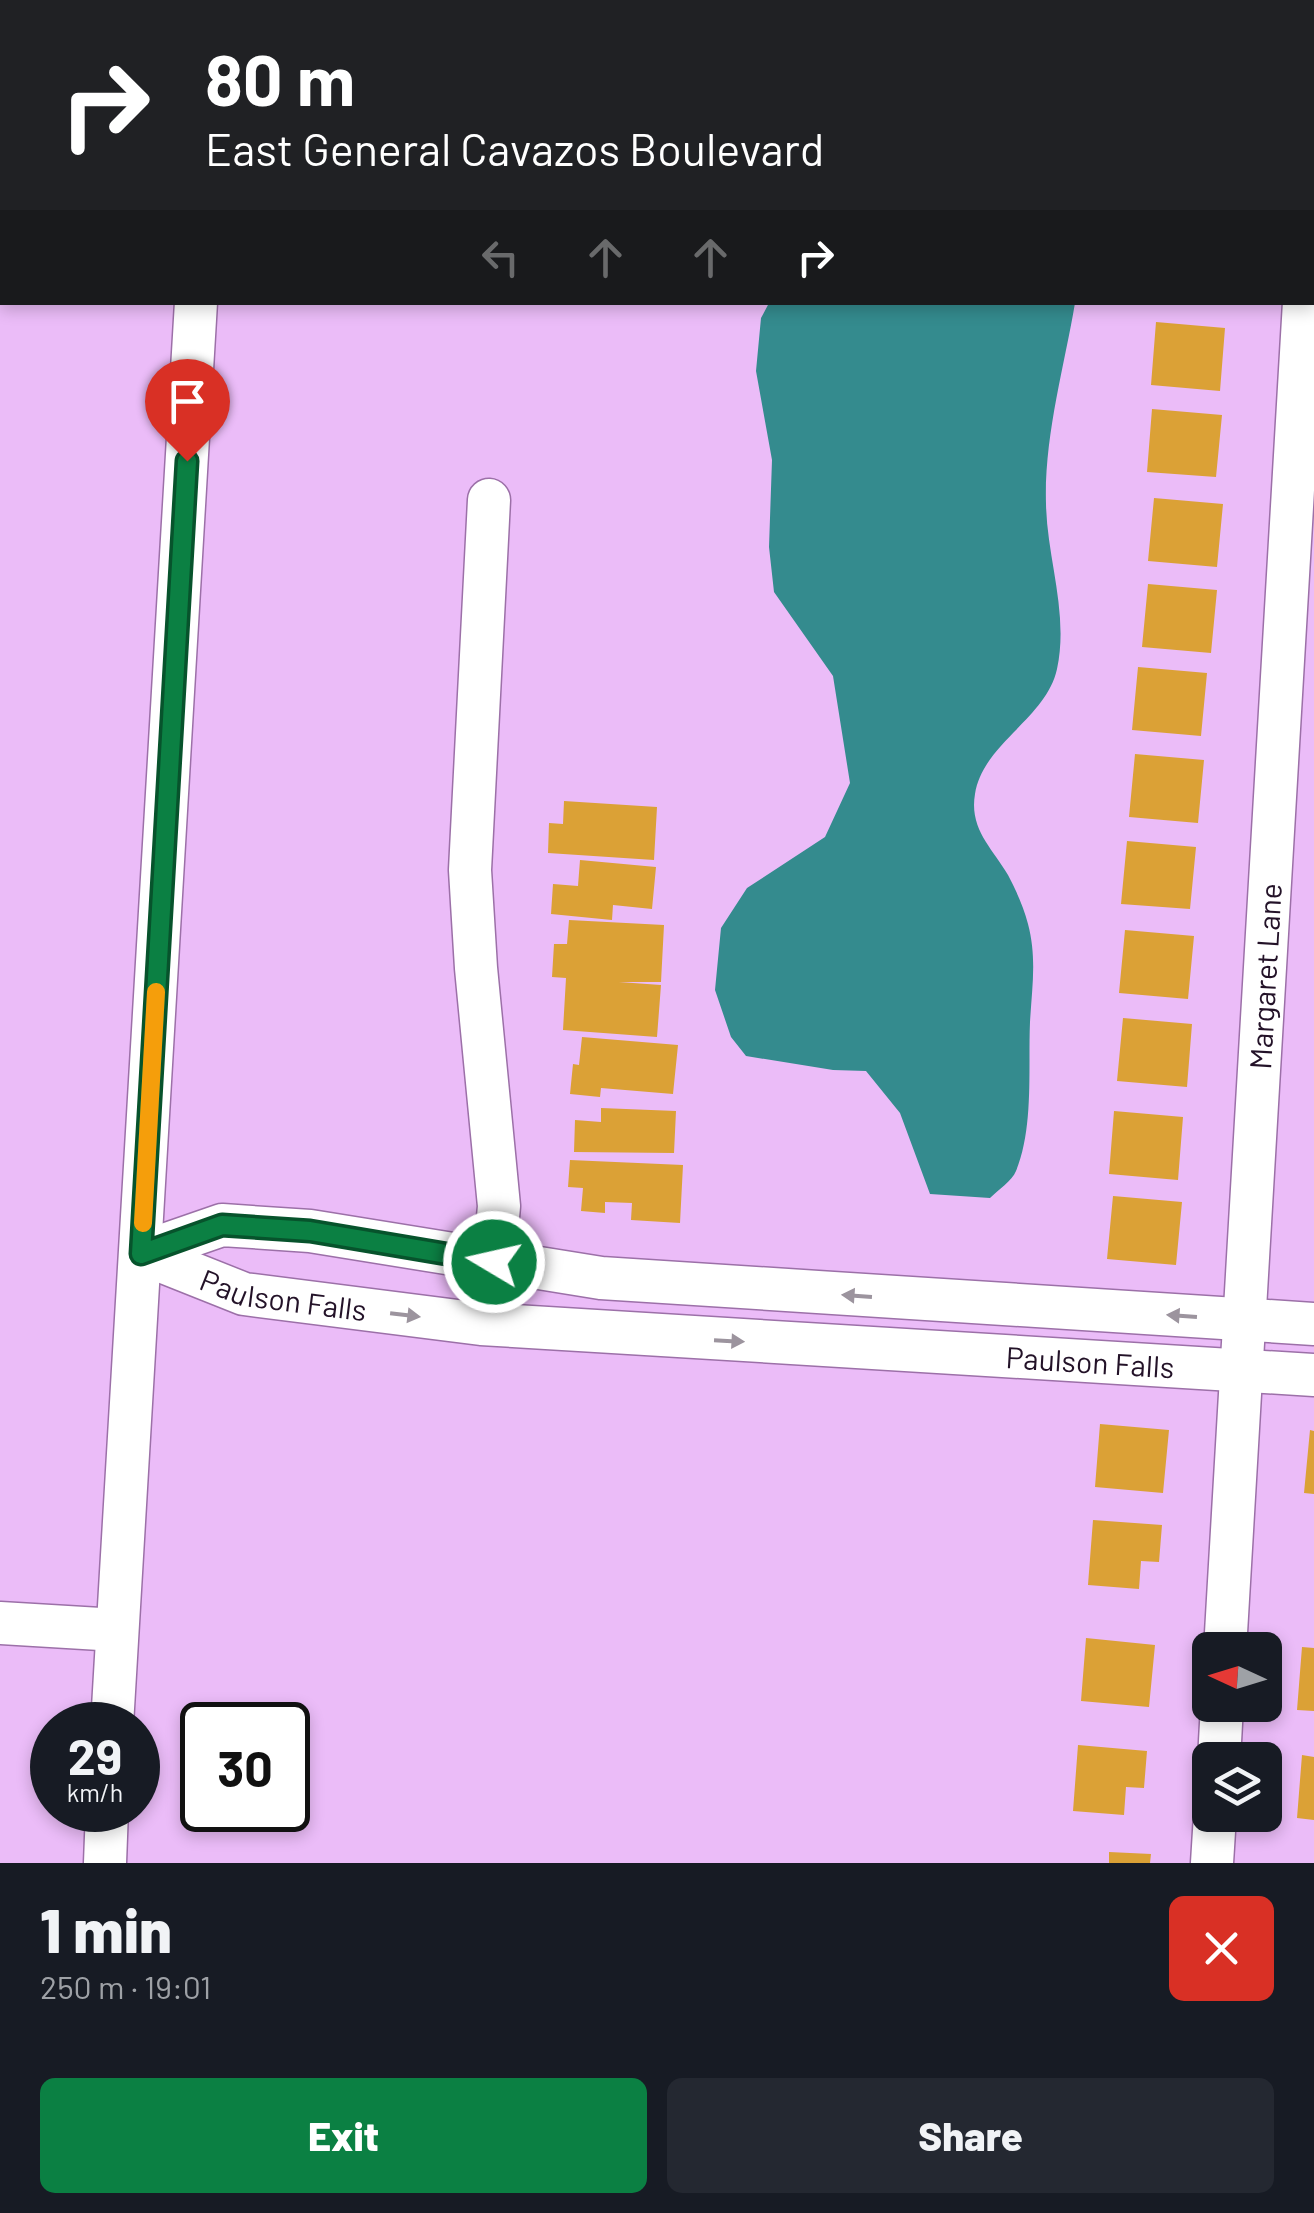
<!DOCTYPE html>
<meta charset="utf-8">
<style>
body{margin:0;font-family:Barlow,sans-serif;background:#242831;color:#f1f3f6;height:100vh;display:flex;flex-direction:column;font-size:38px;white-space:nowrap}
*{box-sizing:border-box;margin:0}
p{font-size:32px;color:#9ea1a6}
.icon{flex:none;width:55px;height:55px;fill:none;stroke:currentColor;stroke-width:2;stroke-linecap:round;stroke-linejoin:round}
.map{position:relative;height:1863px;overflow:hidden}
.details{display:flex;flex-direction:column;background:#171b24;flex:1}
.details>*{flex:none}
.guide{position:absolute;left:0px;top:0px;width:1315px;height:305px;box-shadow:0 5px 15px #0003;background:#202124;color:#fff;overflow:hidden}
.needle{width:65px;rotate:274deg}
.buttons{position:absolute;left:1192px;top:1632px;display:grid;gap:20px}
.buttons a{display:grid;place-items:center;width:90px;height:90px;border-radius:15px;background:#171b24;box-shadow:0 5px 15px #0003;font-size:50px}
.speed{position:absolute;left:30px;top:1702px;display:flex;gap:20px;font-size:50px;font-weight:700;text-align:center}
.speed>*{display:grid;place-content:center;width:130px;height:130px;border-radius:50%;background:#171b24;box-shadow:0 5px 15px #0003;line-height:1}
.speed small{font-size:25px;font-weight:400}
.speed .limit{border:5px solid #111;border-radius:15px;background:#fff;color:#111}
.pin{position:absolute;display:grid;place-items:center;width:85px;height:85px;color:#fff;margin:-102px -42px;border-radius:50% 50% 50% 0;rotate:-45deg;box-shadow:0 0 10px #0007}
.pin .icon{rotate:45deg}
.me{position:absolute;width:110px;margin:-55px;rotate:279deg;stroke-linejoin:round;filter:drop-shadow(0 0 8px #0008)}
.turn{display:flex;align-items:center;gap:35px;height:210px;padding:0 40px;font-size:45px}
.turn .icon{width:130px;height:130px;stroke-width:2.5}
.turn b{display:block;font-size:70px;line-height:85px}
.lanes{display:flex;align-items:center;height:95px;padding:0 40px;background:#0003;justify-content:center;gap:50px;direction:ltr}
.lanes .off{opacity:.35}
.round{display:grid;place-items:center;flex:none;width:105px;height:105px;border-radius:15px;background:#242831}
.summary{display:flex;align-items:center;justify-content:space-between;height:170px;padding:0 40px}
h1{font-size:60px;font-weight:800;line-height:75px}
.primary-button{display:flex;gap:20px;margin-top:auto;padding:20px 40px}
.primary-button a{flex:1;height:115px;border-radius:15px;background:#0b8043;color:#fff;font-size:40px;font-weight:800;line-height:115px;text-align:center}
.primary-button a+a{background:#242831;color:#f1f3f6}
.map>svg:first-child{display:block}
</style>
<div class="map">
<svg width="1314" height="1863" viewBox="0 0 1314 1863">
<rect width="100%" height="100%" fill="#ebbcf8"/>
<path fill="#348b8e" d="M769,303H1075C1064,368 1044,437 1046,504C1047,559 1069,613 1057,669C1046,719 983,743 975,794C969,829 992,848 1008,875C1016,890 1024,908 1028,924C1037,958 1032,987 1030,1022C1028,1068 1034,1127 1016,1171C1012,1181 998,1190 990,1198L930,1194L900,1113L866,1071L833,1070L746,1056L731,1037L715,990L721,928L747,888L825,837L850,783L833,676L774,592L769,547L772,460L756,371L761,318Z"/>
<path fill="#dba136" d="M1156,322L1225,328L1220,391L1151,385Z
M1152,409L1222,415L1216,477L1147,472Z
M1154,498L1223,504L1217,567L1148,561Z
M1148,584L1217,590L1211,653L1142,647Z
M1138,667L1207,673L1201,736L1132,730Z
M1135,754L1204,760L1198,823L1129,817Z
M564,801L657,807L654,860L548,853L549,823L563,824Z
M1127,841L1196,847L1190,909L1121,904Z
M580,860L656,867L652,909L613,905L612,920L551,914L553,884L578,886Z
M569,920L664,925L661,982H619L661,985L657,1037L563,1030L566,978L552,977L554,944H567Z
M1125,930L1194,936L1188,999L1119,993Z
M1123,1018L1192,1024L1187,1087L1117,1081Z
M582,1037L678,1045L673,1094L601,1088L600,1097L570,1094L573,1064L579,1065Z
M601,1108L676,1111L674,1153L574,1152L575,1120L601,1122Z
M1114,1111L1183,1117L1178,1180L1109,1174Z
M570,1160L683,1165L680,1223L631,1220L632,1203L605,1202V1213L581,1211L583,1188L568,1187Z
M1113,1196L1182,1202L1176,1265L1107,1259Z
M1100,1424L1169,1430L1163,1493L1095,1487Z
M1310,1430L1314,1431V1494L1304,1493Z
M1093,1520L1162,1525L1159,1562L1141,1561L1139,1589L1088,1585Z
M1086,1638L1155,1645L1149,1707L1081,1701Z
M1302,1647L1314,1648V1711L1297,1710Z
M1078,1745L1147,1751L1144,1788L1126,1787L1124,1815L1073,1811Z
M1302,1755L1314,1757V1820L1297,1818Z
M1109,1852L1151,1854L1150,1863H1109Z"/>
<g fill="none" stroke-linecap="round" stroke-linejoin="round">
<defs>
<g id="minor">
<path d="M213,2V0"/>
<path d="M1093,2V0"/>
<path d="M1312,152L1314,126"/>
<path d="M489,500L470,870L476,968L499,1206L494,1262"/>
<path id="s1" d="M141,1253L244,1294L481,1324L1314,1375"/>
<path d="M141,1253L222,1225L310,1231L601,1278L1314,1324"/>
<path d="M0,1623L117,1630"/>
<path id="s2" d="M1225,1650L1304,302"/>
<path d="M112,1725L196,302"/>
<path d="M1219,1760L1222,1705"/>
<path d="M105,1863L107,1810"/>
<path d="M1212,1863L1215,1815"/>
</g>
</defs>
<use href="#minor" stroke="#9c70a8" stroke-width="45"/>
<use href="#minor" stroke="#fff" stroke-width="42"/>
</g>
<defs><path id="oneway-solid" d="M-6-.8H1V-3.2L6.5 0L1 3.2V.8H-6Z" transform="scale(2.5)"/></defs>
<g fill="#9c949e">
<use href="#oneway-solid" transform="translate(857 1296) rotate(-176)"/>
<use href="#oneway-solid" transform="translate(405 1315) rotate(7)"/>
<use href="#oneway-solid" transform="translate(1182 1316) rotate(-176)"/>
<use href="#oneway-solid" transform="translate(729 1341) rotate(3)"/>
</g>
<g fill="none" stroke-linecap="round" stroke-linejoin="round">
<defs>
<path id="route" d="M187,461L141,1254L222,1225L310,1231L494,1262"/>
</defs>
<use href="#route" stroke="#07532c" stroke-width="25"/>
<use href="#route" stroke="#0b8043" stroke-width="18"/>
<path stroke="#f59e0b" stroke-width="18" d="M143,1223L156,992"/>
</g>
<g text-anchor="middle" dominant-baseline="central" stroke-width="9" stroke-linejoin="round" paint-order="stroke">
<g font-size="30" fill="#231228" stroke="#f3cdfe">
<text stroke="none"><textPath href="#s2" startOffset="675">Margaret Lane</textPath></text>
<text stroke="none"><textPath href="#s1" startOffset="150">Paulson Falls</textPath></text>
<text stroke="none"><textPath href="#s1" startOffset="960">Paulson Falls</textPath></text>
</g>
</g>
</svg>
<div class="buttons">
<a><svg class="needle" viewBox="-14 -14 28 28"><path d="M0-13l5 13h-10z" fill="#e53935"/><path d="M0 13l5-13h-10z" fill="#9ea1a6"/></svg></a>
<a><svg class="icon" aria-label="layers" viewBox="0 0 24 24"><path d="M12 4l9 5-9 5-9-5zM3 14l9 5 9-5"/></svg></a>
</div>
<div class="speed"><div>29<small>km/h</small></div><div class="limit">30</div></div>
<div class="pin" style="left:187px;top:461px;background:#d93025"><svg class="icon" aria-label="arrive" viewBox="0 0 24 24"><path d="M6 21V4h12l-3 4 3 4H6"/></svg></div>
<svg class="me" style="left:494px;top:1262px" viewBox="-20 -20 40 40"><circle r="17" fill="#0b8043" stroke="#fff" stroke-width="3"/><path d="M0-11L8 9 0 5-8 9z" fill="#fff"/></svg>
<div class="guide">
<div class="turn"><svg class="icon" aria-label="right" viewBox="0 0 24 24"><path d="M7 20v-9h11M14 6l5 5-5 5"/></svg><div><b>80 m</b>East General Cavazos Boulevard</div></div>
<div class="lanes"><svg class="icon off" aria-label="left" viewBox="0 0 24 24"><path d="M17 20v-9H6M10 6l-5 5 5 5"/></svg><svg class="icon off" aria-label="ahead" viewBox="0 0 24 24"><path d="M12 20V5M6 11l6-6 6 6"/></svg><svg class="icon off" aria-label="ahead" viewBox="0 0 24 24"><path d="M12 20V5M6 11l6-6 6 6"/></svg><svg class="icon" aria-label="right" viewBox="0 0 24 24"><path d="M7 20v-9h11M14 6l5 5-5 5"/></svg></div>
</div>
</div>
<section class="details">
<div class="summary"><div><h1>1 min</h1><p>250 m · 19:01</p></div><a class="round" style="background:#d93025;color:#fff"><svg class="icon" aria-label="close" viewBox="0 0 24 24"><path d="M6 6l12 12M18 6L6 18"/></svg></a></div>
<div class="primary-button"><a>Exit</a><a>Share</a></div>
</section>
